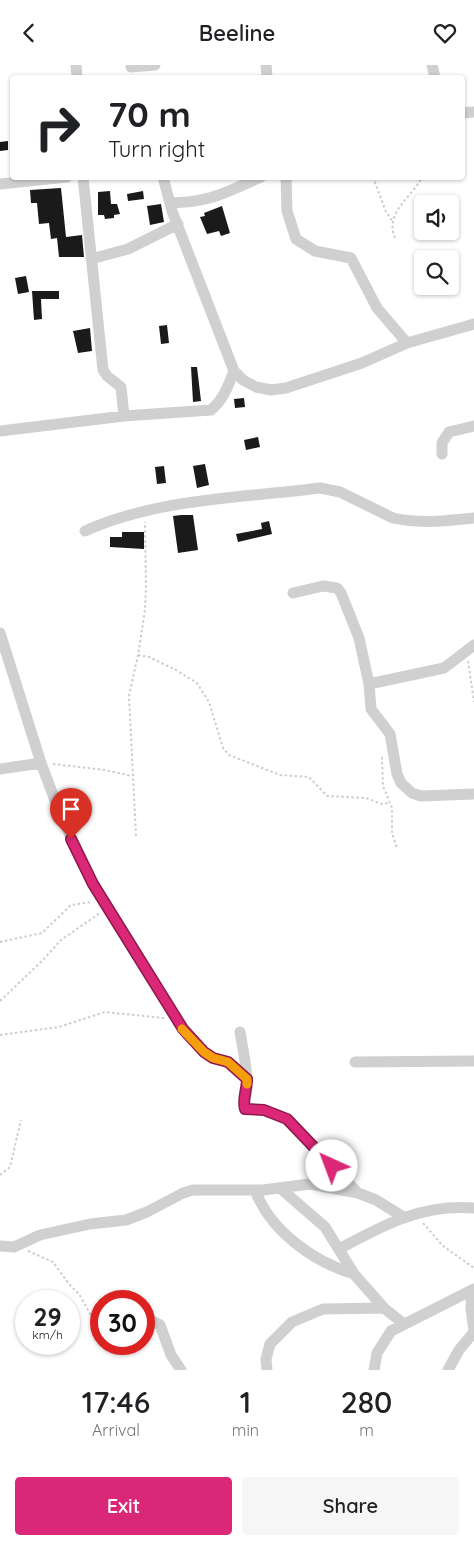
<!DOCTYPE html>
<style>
body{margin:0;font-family:Quicksand,sans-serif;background:#f6f6f6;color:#202124;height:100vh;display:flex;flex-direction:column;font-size:19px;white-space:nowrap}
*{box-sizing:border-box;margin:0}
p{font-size:16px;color:#757577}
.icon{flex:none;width:28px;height:28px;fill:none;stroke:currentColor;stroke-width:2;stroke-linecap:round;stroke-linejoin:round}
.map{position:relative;height:1305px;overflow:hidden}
.side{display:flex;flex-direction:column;background:#fff;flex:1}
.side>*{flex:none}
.guide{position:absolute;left:10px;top:10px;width:455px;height:105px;border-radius:5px;box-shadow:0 1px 4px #0004;background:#fff;color:#202124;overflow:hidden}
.tools{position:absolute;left:414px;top:130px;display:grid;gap:10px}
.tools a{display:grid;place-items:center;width:45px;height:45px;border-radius:5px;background:#fff;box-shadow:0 1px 4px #0004;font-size:25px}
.speed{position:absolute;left:15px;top:1225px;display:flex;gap:10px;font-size:25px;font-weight:700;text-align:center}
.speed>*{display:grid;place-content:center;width:65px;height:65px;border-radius:50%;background:#fff;box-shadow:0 1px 4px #0004;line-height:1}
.speed small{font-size:12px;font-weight:400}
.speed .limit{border:8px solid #d22;background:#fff;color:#111}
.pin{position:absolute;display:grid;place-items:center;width:42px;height:42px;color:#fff;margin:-51px -21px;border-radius:50% 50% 50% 0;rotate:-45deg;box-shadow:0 0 5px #0007}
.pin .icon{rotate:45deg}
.me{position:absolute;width:55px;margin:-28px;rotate:317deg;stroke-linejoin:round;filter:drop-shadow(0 0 4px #0008)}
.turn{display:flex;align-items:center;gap:18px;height:105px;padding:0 15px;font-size:22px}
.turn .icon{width:65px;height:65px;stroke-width:2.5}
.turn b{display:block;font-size:35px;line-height:42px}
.eta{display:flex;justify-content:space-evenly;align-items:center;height:85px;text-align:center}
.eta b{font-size:30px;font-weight:600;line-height:35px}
.primary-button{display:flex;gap:10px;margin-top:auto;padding:10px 15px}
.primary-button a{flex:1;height:58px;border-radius:5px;background:#db2777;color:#fff;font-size:20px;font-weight:600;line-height:58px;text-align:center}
.primary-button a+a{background:#f6f6f6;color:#202124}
header{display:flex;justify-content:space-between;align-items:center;height:65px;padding:0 15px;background:#fff;font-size:22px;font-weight:600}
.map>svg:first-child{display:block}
</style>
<header><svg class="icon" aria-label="back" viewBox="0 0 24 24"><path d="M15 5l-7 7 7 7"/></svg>Beeline<svg class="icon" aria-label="heart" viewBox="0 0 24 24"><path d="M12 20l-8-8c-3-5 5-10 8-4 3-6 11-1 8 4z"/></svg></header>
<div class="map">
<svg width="474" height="1305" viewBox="0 0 474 1305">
<rect width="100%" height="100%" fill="#fff"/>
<path fill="#1a1a1a" d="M8,76V85L0,86V77Z
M61,123L66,172L82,170L84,192H59L57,173L51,174L49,158L39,159L37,138H31L30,125Z
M110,126L111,139H117L120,149L114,150V153L105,154L104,150H98V127Z
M143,126L144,134L128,136L127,129Z
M161,139L164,157L150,160L147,141Z
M222,141L230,168L221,171L219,166L207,169L200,152L205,151L204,148Z
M26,211L29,227L18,229L15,213Z
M32,226H59V234H41L42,254L34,255Z
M167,260L169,278L161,279L159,261Z
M90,263L92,286L78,288L73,266Z
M191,302H197L201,336L193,337Z
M244,333L245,342L235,343L234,334Z
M258,372L260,382L246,385L244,375Z
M205,399L209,420L197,423L193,401Z
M164,401L166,418L157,419L155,402Z
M181,450H193L198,485L178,488L173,451Z
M269,456L272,469L238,477L236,469L262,464L261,458Z
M122,467H144V484L110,482V472H122Z"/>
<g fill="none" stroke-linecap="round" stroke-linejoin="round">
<path stroke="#cdcdcd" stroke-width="2" stroke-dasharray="2.5 2.5" stroke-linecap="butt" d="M373,112L386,147L393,157
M395,173C384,147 412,133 422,112
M138,590L149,592L176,605L197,618L209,637L223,683L229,690L280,710L309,712L327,731L366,733L382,739L389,738
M468,596L474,637
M382,692L383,721L392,743V768L397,783
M53,699L105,705L132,711
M136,771L129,631L138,590L145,545L146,523L145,457
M0,877L42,868L71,840L92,837
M0,936L42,896L61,875L100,848
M0,970L59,962L105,947L164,953
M0,1110L10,1102L21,1055
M423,1158L443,1181L474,1203
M28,1186L53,1197L69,1219L79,1229L93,1254L101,1259"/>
<path stroke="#d0d0d0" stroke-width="11" d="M76,0L77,12
M266,0L267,12
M432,0L435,12
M131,2L155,0
M462,48L474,47
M83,112L103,305L107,311L121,322L124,351
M163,112L172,146L234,306L243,315L256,322L271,325L286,323L362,298L407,278L474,259
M286,112L287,146L296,174L315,186L351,193L377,243L407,278
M0,119L67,112
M170,138C211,137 224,128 261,112
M91,194L128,184L178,159
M0,366L124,351L211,345C224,334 228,321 234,306
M442,389V378L449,367L474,361
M85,466C159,433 241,433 320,423L340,427L393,453C420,459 447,456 474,453
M293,528L323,521L337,523L341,528L359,573L369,619L371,644L390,669L397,709L401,718L412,728L421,731L474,729
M0,568L41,698L59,746L93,819L183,964L204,987L213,993L228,997L247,1014
M369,619L444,603L474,580
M0,704L41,698
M240,967C243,985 248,1006 247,1024C247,1032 242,1036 245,1044L263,1045L287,1054L358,1128
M355,997L474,996
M280,1123L325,1162L354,1209L384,1243L404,1259
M255,1125C270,1166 314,1197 354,1209
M0,1181L14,1182L40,1170L90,1159L126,1155L147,1147L183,1128L193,1125H263L310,1119L358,1128L376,1135L405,1153
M339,1184C384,1160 421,1139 474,1143
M146,1253L160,1260L171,1290L181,1305
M267,1305L266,1294L270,1279L292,1257L323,1244L384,1243
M374,1305L377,1288L391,1266L474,1224
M448,1305L459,1285L474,1267L471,1243L472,1226"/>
</g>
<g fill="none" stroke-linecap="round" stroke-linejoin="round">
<defs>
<path id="route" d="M71,774L93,819L183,964L204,987L213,993L228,997L247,1014C247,1025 242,1034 245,1044L264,1045L287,1054L332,1101"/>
</defs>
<use href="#route" stroke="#8e194d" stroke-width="12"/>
<use href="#route" stroke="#db2777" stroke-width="9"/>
<path stroke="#f59e0b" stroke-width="9" d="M182,964L204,987L213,993L228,997L247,1014V1019"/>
</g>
</svg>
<div class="tools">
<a><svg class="icon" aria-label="sound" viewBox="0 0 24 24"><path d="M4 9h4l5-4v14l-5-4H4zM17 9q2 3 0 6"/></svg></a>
<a><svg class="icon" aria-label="search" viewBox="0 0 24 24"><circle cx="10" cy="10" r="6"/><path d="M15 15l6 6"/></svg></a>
</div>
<div class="speed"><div>29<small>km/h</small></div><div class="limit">30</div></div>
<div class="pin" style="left:71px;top:774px;background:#d93025"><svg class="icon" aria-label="arrive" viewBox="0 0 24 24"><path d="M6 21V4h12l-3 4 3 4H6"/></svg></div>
<svg class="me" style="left:332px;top:1101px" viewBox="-20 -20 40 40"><circle r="19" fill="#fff"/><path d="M0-13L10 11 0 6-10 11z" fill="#db2777"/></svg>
<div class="guide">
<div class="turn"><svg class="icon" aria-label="right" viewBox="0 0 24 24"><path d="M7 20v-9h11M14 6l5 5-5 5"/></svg><div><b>70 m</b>Turn right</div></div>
</div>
</div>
<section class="side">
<div class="eta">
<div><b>17:46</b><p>Arrival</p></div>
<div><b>1</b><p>min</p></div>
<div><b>280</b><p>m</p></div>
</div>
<div class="primary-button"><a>Exit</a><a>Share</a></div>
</section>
